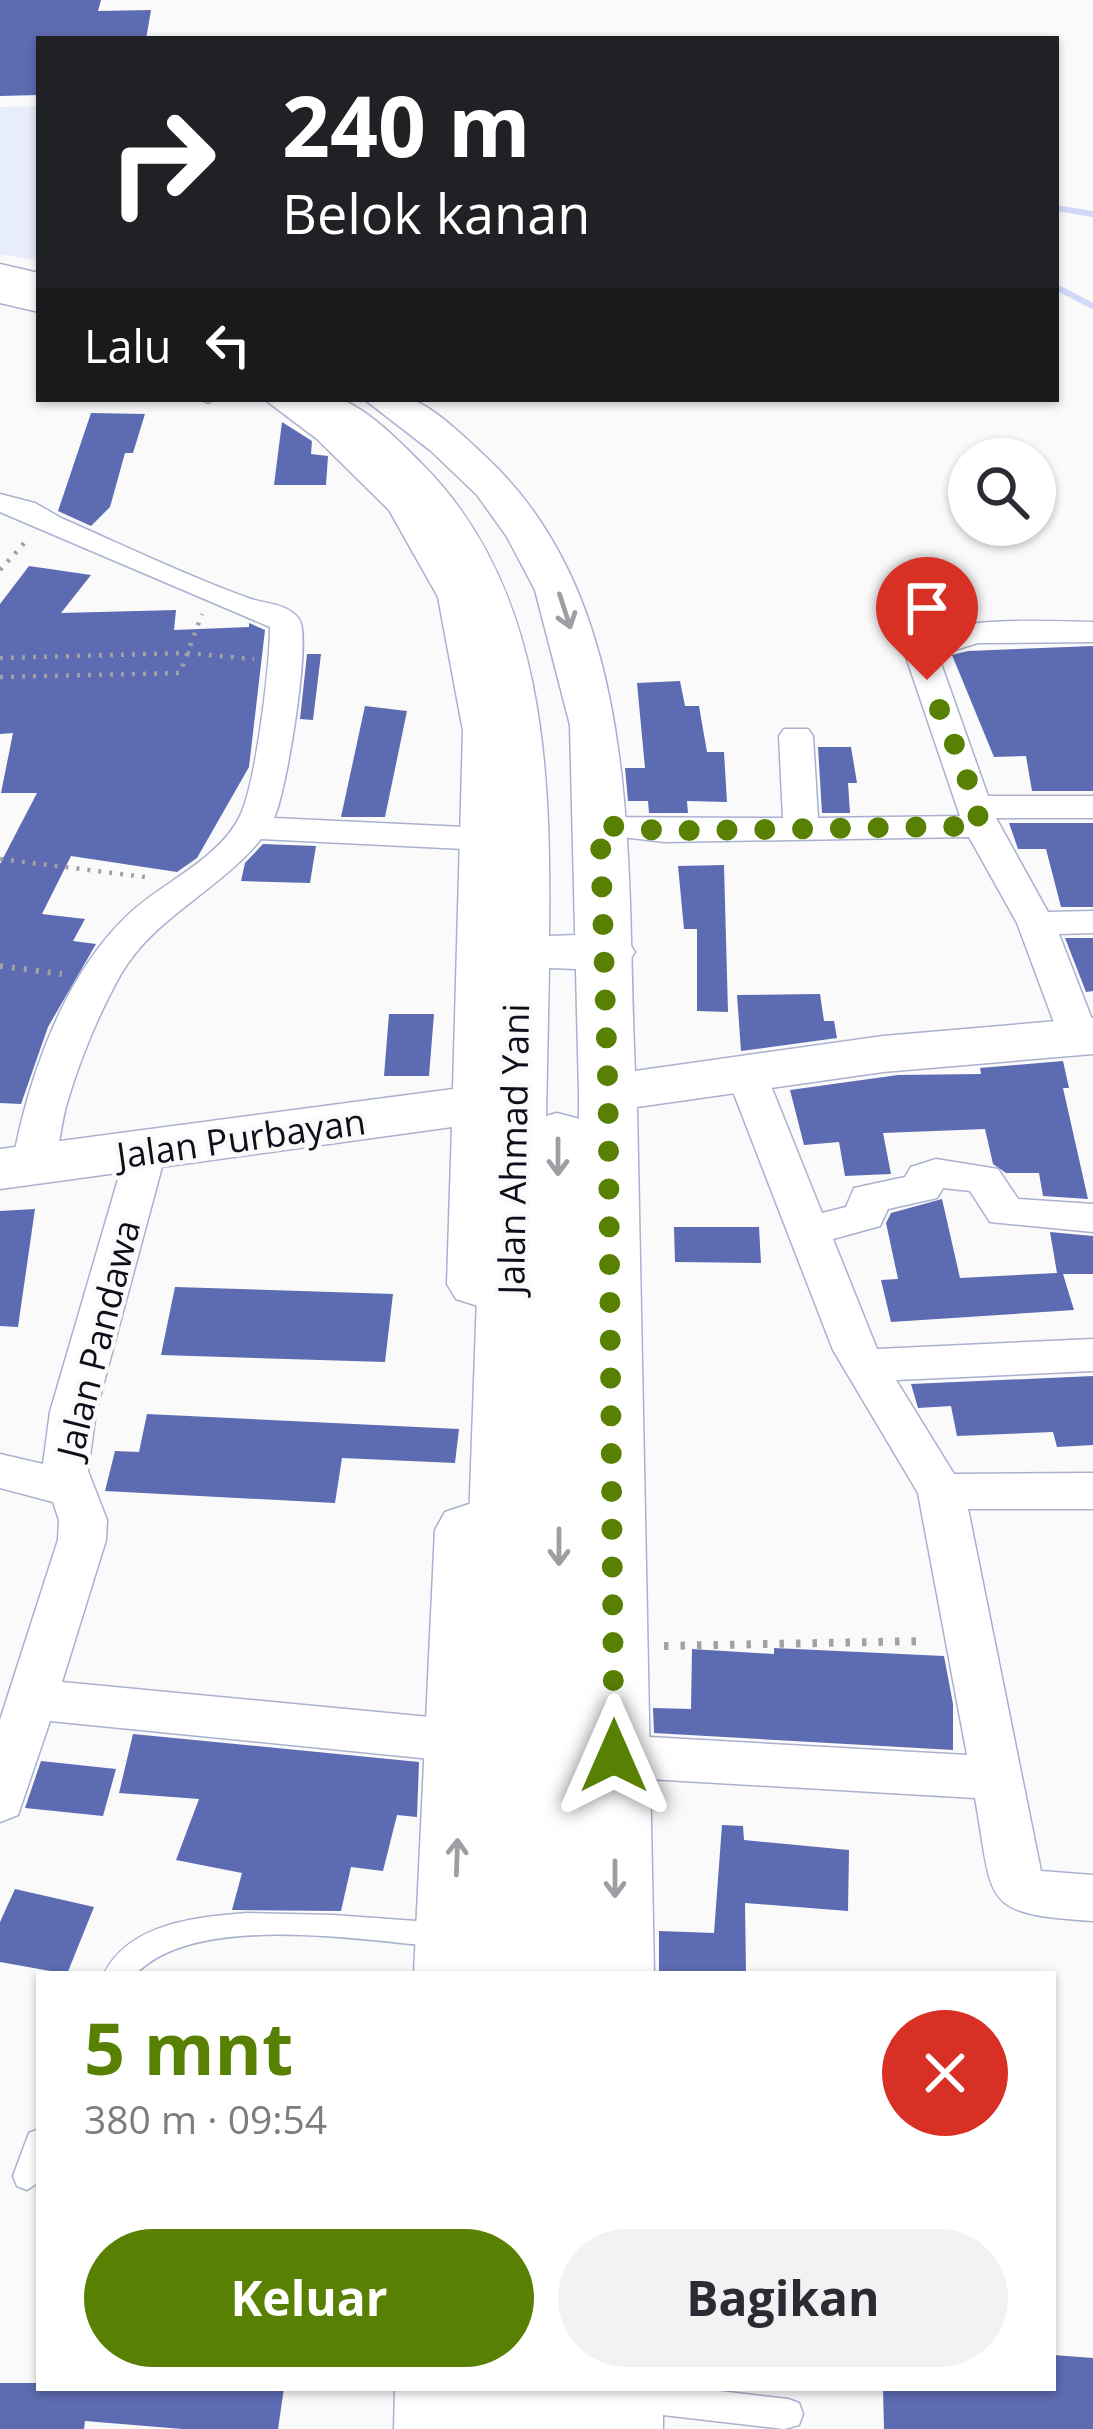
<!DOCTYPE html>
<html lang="id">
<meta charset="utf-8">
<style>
body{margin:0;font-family:"Open Sans",sans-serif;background:#f2f2f3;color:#2b2b33;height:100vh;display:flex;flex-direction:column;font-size:45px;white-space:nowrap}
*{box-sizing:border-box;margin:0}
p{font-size:39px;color:#7c7c81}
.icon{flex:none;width:66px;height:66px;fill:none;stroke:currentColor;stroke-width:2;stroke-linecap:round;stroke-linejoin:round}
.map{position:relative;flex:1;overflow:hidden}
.sheet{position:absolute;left:36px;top:1971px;width:1020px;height:420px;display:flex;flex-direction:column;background:#fff;border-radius:0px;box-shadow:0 3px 9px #0004}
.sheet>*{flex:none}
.hud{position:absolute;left:36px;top:36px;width:1023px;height:366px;border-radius:0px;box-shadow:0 3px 9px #0004;background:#202124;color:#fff;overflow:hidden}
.tools{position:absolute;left:948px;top:438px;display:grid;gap:24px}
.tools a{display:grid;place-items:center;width:108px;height:108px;border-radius:50%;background:#fff;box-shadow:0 3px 9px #0004;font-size:60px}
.pin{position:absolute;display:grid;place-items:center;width:102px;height:102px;color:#fff;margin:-123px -51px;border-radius:50% 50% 50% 0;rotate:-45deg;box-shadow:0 0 12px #0007}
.pin .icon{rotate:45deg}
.me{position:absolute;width:132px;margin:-66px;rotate:0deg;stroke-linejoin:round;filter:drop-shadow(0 0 9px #0008)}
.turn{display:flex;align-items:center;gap:42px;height:252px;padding:0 48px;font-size:54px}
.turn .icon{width:156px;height:156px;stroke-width:2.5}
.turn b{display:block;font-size:84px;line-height:102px}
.then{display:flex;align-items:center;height:114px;padding:0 48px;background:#0003;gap:24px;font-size:45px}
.round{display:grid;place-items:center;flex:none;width:126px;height:126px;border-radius:63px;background:#f2f2f3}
.headline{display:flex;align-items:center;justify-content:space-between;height:204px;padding:0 48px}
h1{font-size:72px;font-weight:700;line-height:90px;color:#588002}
.button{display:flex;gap:24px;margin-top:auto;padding:24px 48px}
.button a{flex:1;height:138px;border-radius:72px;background:#588002;color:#fff;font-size:48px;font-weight:700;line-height:138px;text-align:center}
.button a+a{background:#f2f2f3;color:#2b2b33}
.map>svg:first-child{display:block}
</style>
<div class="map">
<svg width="1093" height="2429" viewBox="0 0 1093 2429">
<rect width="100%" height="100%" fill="#fafafa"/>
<path fill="#e8edfd" d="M39,106V261L0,254V107Z"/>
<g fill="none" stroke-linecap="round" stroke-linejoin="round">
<path stroke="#d0d9f8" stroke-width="6" d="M1056,208L1093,214
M1056,287L1093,306"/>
</g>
<path fill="#5d6bb2" d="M0,0H101L98,11L151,10L146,39H39V95L0,96Z
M91,413L145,414L133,453H125L110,507L91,526L58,511Z
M282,422L312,441L311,454L328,456L326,485H274Z
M29,566L91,575L61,613L176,610L174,630L249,627V623L265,630L249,767L197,858L177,872L71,856L42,914L85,919L73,941L96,944L48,1027L21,1104L0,1103V864L37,793H1L13,733L0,734V604Z
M1093,646V791H1032L1026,756L994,757L952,655L968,651Z
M307,654H321L313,720L300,719Z
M680,681L685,706H699L707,752H724L727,802L687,801L688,813H649L648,801H628L625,768H645L637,683Z
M365,706L407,711L385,817H341Z
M818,747H851L857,783H848L850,813H822Z
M1009,823H1093V907H1061L1046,849H1018Z
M263,844L316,846L310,883L241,881L245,863Z
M724,865L728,1012L697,1011V929H684L678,866Z
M1065,938H1093V991L1086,992Z
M820,994L824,1021H834L837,1038L741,1051L737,995Z
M389,1014H434L429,1076H384Z
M1063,1061L1069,1088H1063L1088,1199L1043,1196L1039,1173H1006L993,1164L985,1129L883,1133L891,1174L845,1176L839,1142L804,1145L790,1090L898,1075L981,1074L980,1068Z
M942,1199L960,1278L1057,1273L1050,1232L1093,1236V1274H1063L1074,1310L891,1322L881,1280L898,1279L886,1223L891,1213Z
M35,1209L18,1327L0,1326V1211Z
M674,1227H759L761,1263L675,1262Z
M175,1287L393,1294L385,1362L161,1355Z
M1093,1376V1445L1057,1447L1053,1432L957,1436L951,1406L918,1408L911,1384Z
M147,1414L459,1429L455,1463L342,1458L335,1503L105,1491L115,1451L139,1452Z
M774,1648L944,1656L953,1704V1750L654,1733L653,1708L691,1709L692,1649L774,1654Z
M133,1734L419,1762L417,1817L397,1815L383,1871L351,1867L341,1911L232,1910L242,1873L176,1860L199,1799L119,1793Z
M41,1761L116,1769L103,1816L25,1808Z
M722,1825L743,1826L744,1840L849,1850L848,1911L745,1903L746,1974L659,1972V1931L714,1933Z
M15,1889L94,1907L67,1974L0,1962V1922Z
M1053,2355L1093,2358V2429H884L883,2388H1053Z
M0,2383H39V2388H284L278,2429H182L85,2421L84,2429H0Z"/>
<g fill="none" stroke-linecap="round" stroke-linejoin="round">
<defs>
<path id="lane" d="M199,399H215L208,403Z
M247,1913L333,1915L444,1923L454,1927L457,1935L454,1943L444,1947C363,1941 196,1911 136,1974H104C129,1923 197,1917 247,1913Z
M39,2129V2182L27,2190L17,2186L13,2176L29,2133Z
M625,2388H694L788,2399L799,2403L803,2414L799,2425L784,2429L637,2412L626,2408L622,2397Z"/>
<path id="street" d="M0,494L35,503L61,518C123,545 185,575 248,598C265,604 287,603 299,619C312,638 286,794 274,818L485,828L498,831L503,839L498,847L485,850L261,839C219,891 155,916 121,974C98,1015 80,1059 67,1103C60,1126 60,1155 48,1175L33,1179L18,1175L12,1165C28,1078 64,973 131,912C165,881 219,859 240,816C256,783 270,666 270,627L0,512Z
M1093,622V642L978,643L938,655L988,796H1093V818H996L1048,912L1093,911V933L1059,934L1093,1022V1045L1079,1048L1065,1045L1059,1036L1017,923L969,837L665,842L587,833L582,825L587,817L783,818L779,736L784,729H808L813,736L818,818L960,816L904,651C935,612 1046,622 1093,622Z
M747,1063L761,1067L767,1076L822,1213L846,1207L854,1188L905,1177L911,1167L936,1159L998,1169L1018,1199L1093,1204V1232L990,1222L970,1191L943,1188L937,1198L888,1209L880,1226L833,1239L877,1349L1093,1339V1371L896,1380L954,1474L1093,1473V1509H968L1041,1871L1093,1875V1921C979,1914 994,1903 975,1798L614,1777L596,1771L589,1756L596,1741L614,1735L967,1755L918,1493L833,1350L727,1076L733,1067Z
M146,1138L160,1142L166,1152L96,1412L88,1471L107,1520L106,1540L62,1682L461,1720L479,1726L486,1741L479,1756L461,1762L50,1721L18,1815L0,1822V1720L58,1540L59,1520L53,1502L0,1488V1454L43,1464L50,1412L126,1152L132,1142Z"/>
<path id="secondary" d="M0,281L39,288V312L0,303Z
M264,399H312L347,421L422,494L484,597L511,731L509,1284L500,1299L478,1306L456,1299L447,1284L452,1127L0,1189V1149L453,1089L463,731L438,597L389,510L317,439Z
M364,399C377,399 396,396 409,399C433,405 470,442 488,459C648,610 625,869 635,1071L883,1036L1093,1018V1054L883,1072L637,1107L654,1974H576L579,1093L570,725L535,590L507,537L477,495L431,451Z
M469,1504L493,1512L503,1530L492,1974H414L435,1530L445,1512Z
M395,2388H483L482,2429H394Z
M575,2388H663V2429H575Z"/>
<path id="highway" d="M0,264L39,273V299L0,290Z
M288,399C303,399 328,395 342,400C370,411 400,442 421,463C546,587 551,770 549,936L605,934L626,939L635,952L626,965L605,970L549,968L546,1116L557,1113L580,1119L589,1134L604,1974H453L490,929L486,728L464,607L436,542L378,473Z
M444,2388H612L614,2429H443Z"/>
</defs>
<use href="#lane" stroke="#a9b1d0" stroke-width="3"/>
<use href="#street" stroke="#a9b1d0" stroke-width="3"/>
<use href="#secondary" stroke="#a9b1d0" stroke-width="3"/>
<use href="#highway" stroke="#a9b1d0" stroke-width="3"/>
<path stroke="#a1a2a6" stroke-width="4.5" stroke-dasharray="3 8" stroke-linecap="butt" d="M0,570L27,540
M0,658L187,653L254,659
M0,677L180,673L202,614
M0,859L145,877"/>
<path stroke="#a1a2a6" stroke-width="6" stroke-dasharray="3 9" stroke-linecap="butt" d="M0,966L62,974"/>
<path stroke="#a1a2a6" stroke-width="8" stroke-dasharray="4.5 12" stroke-linecap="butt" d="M664,1646L927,1641"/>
<use href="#lane" fill="#fff" fill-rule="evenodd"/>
<use href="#street" fill="#fff" fill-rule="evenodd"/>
<use href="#secondary" fill="#fff" fill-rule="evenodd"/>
<use href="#highway" fill="#fff" fill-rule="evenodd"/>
</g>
<defs><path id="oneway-shaft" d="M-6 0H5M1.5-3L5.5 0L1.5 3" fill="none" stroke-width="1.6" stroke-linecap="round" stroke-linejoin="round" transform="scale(3)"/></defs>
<g stroke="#9e9fa3">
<use href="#oneway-shaft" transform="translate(565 611) rotate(72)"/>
<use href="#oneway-shaft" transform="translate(558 1157) rotate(90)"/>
<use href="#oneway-shaft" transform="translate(559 1547) rotate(90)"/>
<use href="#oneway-shaft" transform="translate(457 1857) rotate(-88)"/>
<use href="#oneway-shaft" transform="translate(615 1879) rotate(90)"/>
</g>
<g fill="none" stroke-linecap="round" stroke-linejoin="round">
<path stroke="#588002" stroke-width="21" stroke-dasharray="0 37.8" d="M614,1756L608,1093L600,825L665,831L981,826L962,762L927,680"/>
</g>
<g text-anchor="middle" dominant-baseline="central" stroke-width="9" stroke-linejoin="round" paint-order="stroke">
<g font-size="36" fill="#0c0f19" stroke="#fafafa">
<text transform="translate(241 1138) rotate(-8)">Jalan Purbayan</text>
<text transform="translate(513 1149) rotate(-89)">Jalan Ahmad Yani</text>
<text transform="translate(98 1339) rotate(-76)">Jalan Pandawa</text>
</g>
</g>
</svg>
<div class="tools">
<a><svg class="icon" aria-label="search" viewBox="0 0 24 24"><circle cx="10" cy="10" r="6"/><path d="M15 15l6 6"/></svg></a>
</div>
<div class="pin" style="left:927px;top:680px;background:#d93025"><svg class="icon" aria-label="arrive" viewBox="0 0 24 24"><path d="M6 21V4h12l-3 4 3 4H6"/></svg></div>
<svg class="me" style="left:614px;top:1756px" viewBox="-20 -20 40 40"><path d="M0-17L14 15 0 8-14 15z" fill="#588002" stroke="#fff" stroke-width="4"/></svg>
<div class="hud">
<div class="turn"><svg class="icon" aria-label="right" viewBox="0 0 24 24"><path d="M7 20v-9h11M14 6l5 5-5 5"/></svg><div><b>240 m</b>Belok kanan</div></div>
<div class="then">Lalu<svg class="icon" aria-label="left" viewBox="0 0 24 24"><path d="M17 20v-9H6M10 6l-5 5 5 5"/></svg></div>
</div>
<section class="sheet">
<div class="headline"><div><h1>5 mnt</h1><p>380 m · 09:54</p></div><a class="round" style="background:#d93025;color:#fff"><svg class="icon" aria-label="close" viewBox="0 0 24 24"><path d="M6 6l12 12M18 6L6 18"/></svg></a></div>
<div class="button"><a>Keluar</a><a>Bagikan</a></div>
</section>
</div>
